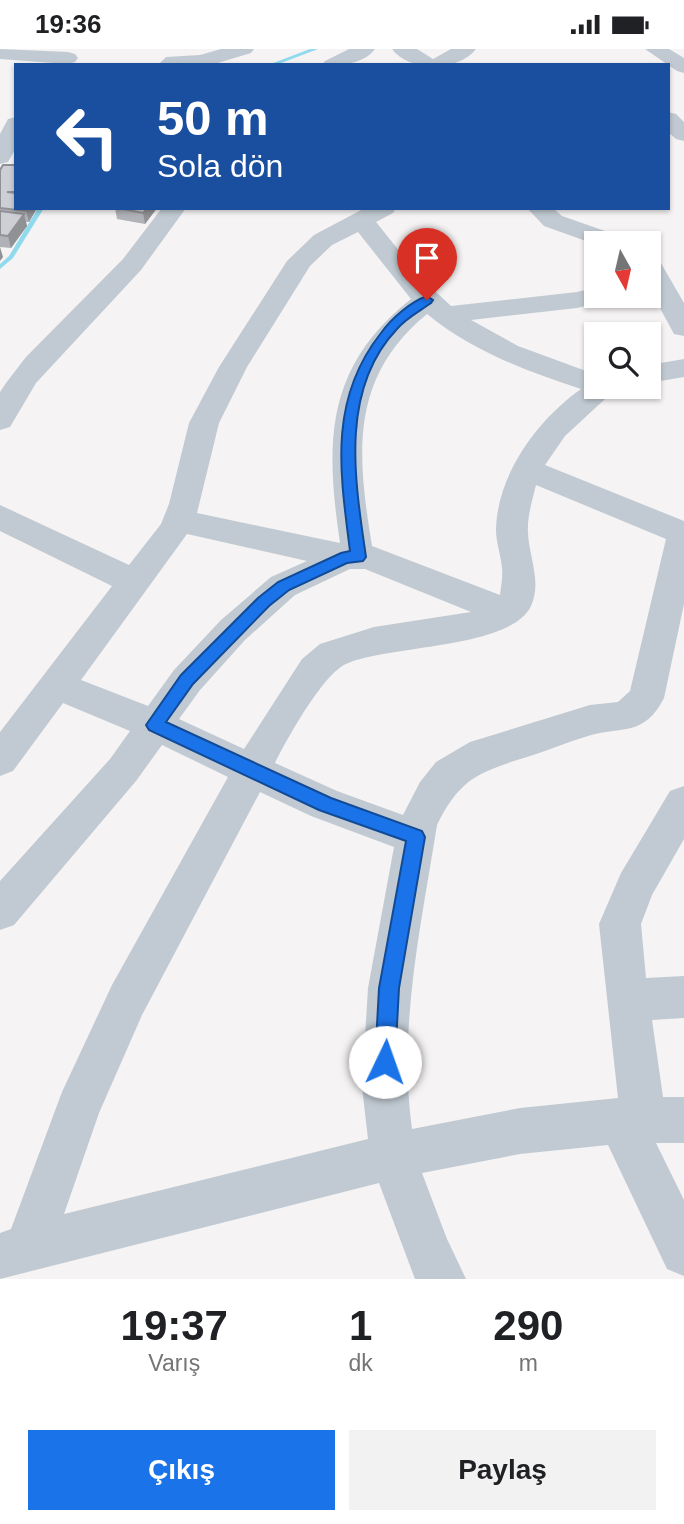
<!DOCTYPE html>
<html lang="tr">
<meta charset="utf-8">
<style>
body{margin:0;font-family:Helvetica,sans-serif;background:#f2f2f2;color:#202124;height:100vh;display:flex;flex-direction:column;font-size:26px;white-space:nowrap}
*{box-sizing:border-box;margin:0}
p{font-size:23px;color:#757577}
.icon{flex:none;width:38px;height:38px;fill:none;stroke:currentColor;stroke-width:2;stroke-linecap:round;stroke-linejoin:round}
.map{position:relative;height:1230px;overflow:hidden}
.details{display:flex;flex-direction:column;background:#fff;flex:1}
.details>*{flex:none}
.guide{position:absolute;left:14px;top:14px;width:656px;height:147px;border-radius:0px;box-shadow:0 2px 5px #0004;background:#1a4fa0;color:#fff;overflow:hidden}
.needle{width:46px;rotate:172deg}
.buttons{position:absolute;left:584px;top:182px;display:grid;gap:14px}
.buttons a{display:grid;place-items:center;width:77px;height:77px;border-radius:0px;background:#fff;box-shadow:0 2px 5px #0004;font-size:35px}
.pin{position:absolute;display:grid;place-items:center;width:60px;height:60px;color:#fff;margin:-72px -30px;border-radius:50% 50% 50% 0;rotate:-45deg;box-shadow:0 0 7px #0007}
.pin .icon{rotate:45deg}
.me{position:absolute;width:77px;margin:-38px;rotate:3deg;stroke-linejoin:round;filter:drop-shadow(0 0 5px #0008)}
.turn{display:flex;align-items:center;gap:24px;height:147px;padding:0 28px;font-size:32px}
.turn .icon{width:91px;height:91px;stroke-width:2.5}
.turn b{display:block;font-size:49px;line-height:60px}
.eta{display:flex;justify-content:space-evenly;align-items:center;height:119px;text-align:center}
.eta b{font-size:42px;font-weight:700;line-height:49px}
.button{display:flex;gap:14px;margin-top:auto;padding:14px 28px}
.button a{flex:1;height:80px;border-radius:0px;background:#1a73e8;color:#fff;font-size:28px;font-weight:700;line-height:80px;text-align:center}
.button a+a{background:#f2f2f2;color:#202124}
.status{display:flex;justify-content:space-between;align-items:center;height:49px;padding:0 35px;background:#fff;direction:ltr}
.status svg{height:19px;fill:currentColor}
.map>svg:first-child{display:block}
</style>
<div class="status"><b>19:36</b><svg viewBox="0 0 49 12"><path d="M0 12V9h3v3zM5 12V6h3v6zM10 12V3h3v9zM15 12V0h3v12zM26 1h20v11H26zM47 4h2v5h-2z"/></svg></div>
<div class="map">
<svg width="684" height="1230" viewBox="0 0 684 1230">
<rect width="100%" height="100%" fill="#f5f3f3"/>
<g fill="none" stroke-linecap="round" stroke-linejoin="round">
<path fill="#90daee" fill-rule="evenodd" d="M310,0H318L276,16H268Z
M130,14H146L148,16H128Z
M38,159H44L13,209L0,220V215L9,207Z"/>
<path fill="#c1cad2" fill-rule="evenodd" d="M0,0L68,3L75,5L78,9L75,13L68,15L0,10Z
M221,0H254L251,4L211,16H158L166,8L200,6Z
M349,0H375C363,16 340,16 322,16L325,12Z
M392,0H417L433,10L451,0H476C459,23 408,23 392,0Z
M645,0H669L684,9V24L677,22Z
M668,63L676,65L684,73V92L676,90L668,83Z
M16,68V99L8,113L0,115V85L8,70Z
M162,159H186L141,221L36,334L10,378L0,381V343L6,334L26,308L123,210Z
M365,159H396L393,164L376,173L421,229L451,257L577,243L597,238V247H610L606,252L577,259L471,271L518,297L597,326V338H618L565,387L545,416L684,472V555L664,649C644,688 622,677 588,687C567,693 547,702 527,708C479,723 460,729 437,776C421,877 398,978 412,1080L520,1059L618,1049L599,875L621,824L670,742L684,737V790L652,846L641,875L646,929L684,927V969L652,971L663,1048H684V1094H656L684,1151V1227L667,1220L608,1096L520,1105L422,1124L447,1190L466,1230H415L379,1134L0,1230V1184L11,1180L62,1043L112,936L228,728L162,696L136,732L14,876L0,881V832L110,710L130,682L63,654L13,722L0,727V683L112,537L0,482V456L129,516L161,475L169,455L189,374L219,318L287,212L314,186ZM358,183L411,250C325,318 325,393 340,494L197,464L219,374L247,318L310,217L332,196ZM427,265C472,302 526,322 581,340C537,371 497,426 496,481C496,494 501,506 502,519C503,528 501,537 500,546L372,497C357,406 349,329 427,265ZM536,436L666,490L630,642L618,653L590,656L470,693L436,713L420,733L403,766L337,742L275,714C287,690 323,625 346,615C386,596 511,600 531,557C542,533 529,508 528,484C527,468 532,452 536,436ZM187,485L307,512L271,528L221,571L174,621L148,657L81,631ZM350,520H365L471,563L374,578L320,595L302,610L244,700L179,670L200,641L245,591L295,546ZM260,743L311,767L394,798L368,939L362,1038L368,1090L64,1165L99,1064L142,966Z
M527,159H553L562,167L625,189L629,194L597,196L544,177Z
M649,206L658,209L684,254V287L674,285L649,239Z
M684,310V328L649,334V316Z"/>
</g>
<path fill="#b0b2b7" d="M0,121L16,159H37L29,173H26L27,177L11,199L0,198Z
M115,159H157L145,175L117,170Z"/>
<path fill="#909195" d="M27,159H37L29,173L26,162Z
M147,159H157L145,175L143,164Z
M24,165L27,177L11,199L8,187Z
M0,198L3,208L0,212Z"/>
<path fill="#cdcfd5" stroke="#909195" stroke-width="2" d="M3,116H16V143H7L16,144V159H27L26,162L0,159V121Z
M118,159H147L143,164Z
M0,162L24,165L8,187L0,186Z"/>
<path fill="#1a73e8" stroke="#114b97" stroke-width="2" d="M427,247L433,251L431,254C420,262 406,269 397,280C339,341 355,432 366,508L363,512L347,514L289,541L269,557L193,635L166,673L331,749L422,782L425,788L399,939L395,1013L392,1020L385,1023L378,1020L375,1013L379,939L406,792L319,761L149,681L146,676L181,626L258,549L278,533L341,504L350,502C340,423 328,351 381,284C391,270 410,253 427,247Z"/>
</svg>
<div class="buttons">
<a><svg class="needle" viewBox="-14 -14 28 28"><path d="M0-13l5 13h-10z" fill="#e53935"/><path d="M0 13l5-13h-10z" fill="#757577"/></svg></a>
<a><svg class="icon" aria-label="search" viewBox="0 0 24 24"><circle cx="10" cy="10" r="6"/><path d="M15 15l6 6"/></svg></a>
</div>
<div class="pin" style="left:427px;top:251px;background:#d93025"><svg class="icon" aria-label="arrive" viewBox="0 0 24 24"><path d="M6 21V4h12l-3 4 3 4H6"/></svg></div>
<svg class="me" style="left:385px;top:1013px" viewBox="-20 -20 40 40"><circle r="19" fill="#fff"/><path d="M0-13L10 11 0 6-10 11z" fill="#1a73e8"/></svg>
<div class="guide">
<div class="turn"><svg class="icon" aria-label="left" viewBox="0 0 24 24"><path d="M17 20v-9H6M10 6l-5 5 5 5"/></svg><div><b>50 m</b>Sola dön</div></div>
</div>
</div>
<section class="details">
<div class="eta">
<div><b>19:37</b><p>Varış</p></div>
<div><b>1</b><p>dk</p></div>
<div><b>290</b><p>m</p></div>
</div>
<div class="button"><a>Çıkış</a><a>Paylaş</a></div>
</section>
